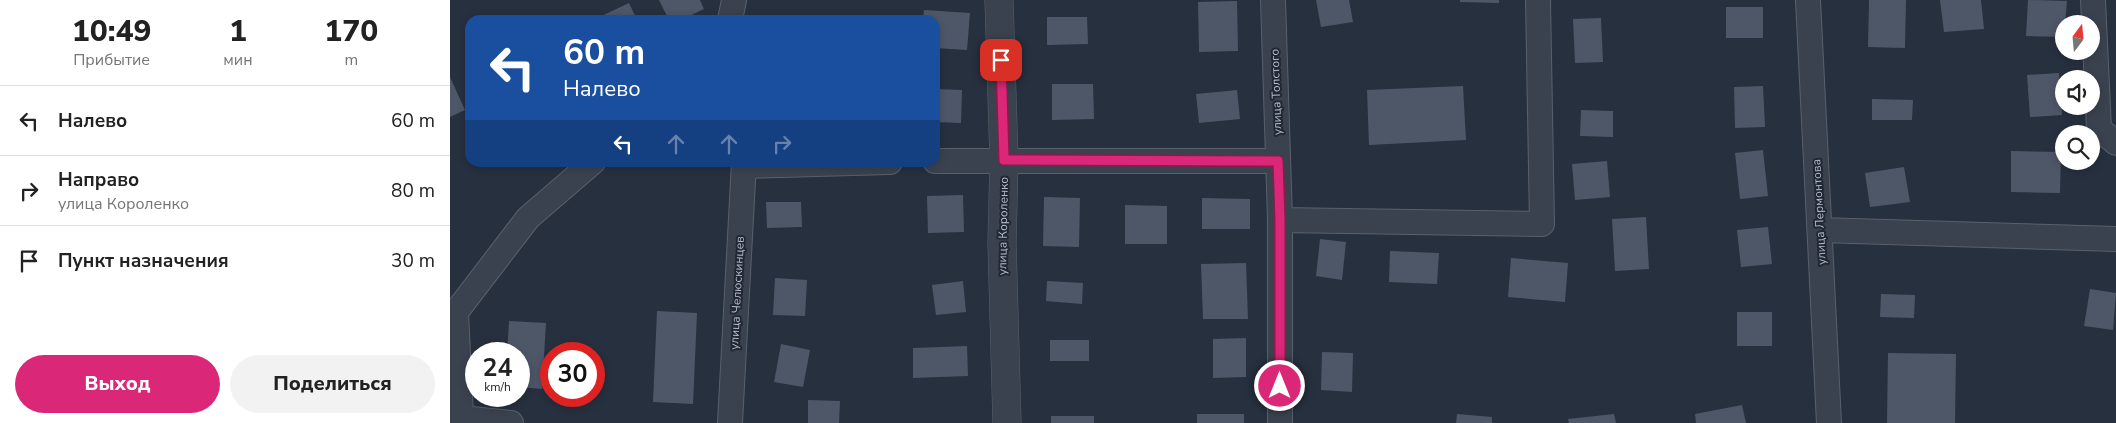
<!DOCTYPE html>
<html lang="ru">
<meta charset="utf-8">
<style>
body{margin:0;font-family:"Nunito Sans",sans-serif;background:#f2f2f2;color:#222;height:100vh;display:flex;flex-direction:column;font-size:19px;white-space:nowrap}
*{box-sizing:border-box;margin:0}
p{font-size:16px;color:#767676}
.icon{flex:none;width:28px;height:28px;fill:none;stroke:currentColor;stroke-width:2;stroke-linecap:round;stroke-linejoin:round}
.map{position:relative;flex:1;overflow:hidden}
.sheet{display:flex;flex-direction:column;background:#fff;width:450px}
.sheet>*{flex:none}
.banner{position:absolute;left:15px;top:15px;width:475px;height:152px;border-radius:15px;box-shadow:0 2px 8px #0003;background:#1a4fa0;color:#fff;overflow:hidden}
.needle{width:32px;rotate:16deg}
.buttons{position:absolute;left:1605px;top:15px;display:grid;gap:10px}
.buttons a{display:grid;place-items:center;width:45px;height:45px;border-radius:50%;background:#fff;box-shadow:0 2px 8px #0003;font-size:25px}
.speed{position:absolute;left:15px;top:342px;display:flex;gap:10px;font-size:25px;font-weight:700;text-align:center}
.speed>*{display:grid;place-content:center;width:65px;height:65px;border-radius:50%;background:#fff;box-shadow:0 2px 8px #0003;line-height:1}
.speed small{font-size:12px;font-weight:400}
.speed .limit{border:8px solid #d22;background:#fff;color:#111}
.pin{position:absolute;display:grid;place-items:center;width:42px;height:42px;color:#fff;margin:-21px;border-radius:10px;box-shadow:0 2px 8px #0006}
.me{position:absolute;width:55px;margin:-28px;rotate:0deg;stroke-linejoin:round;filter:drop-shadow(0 0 4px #0008)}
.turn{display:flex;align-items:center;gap:18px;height:105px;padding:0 15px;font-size:22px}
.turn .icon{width:65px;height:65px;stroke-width:2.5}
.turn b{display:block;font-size:35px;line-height:42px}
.lanes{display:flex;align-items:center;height:48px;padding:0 15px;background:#0003;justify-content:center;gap:25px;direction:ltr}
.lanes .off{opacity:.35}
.eta{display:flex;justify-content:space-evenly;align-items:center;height:85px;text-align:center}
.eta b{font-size:30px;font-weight:800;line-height:35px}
.primary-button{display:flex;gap:10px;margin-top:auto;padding:10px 15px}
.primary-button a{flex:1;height:58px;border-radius:30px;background:#db2777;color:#fff;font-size:20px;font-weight:800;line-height:58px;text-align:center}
.primary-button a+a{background:#f2f2f2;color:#222}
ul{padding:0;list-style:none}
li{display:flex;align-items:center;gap:15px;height:70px;padding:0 15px;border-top:1px solid #e0e0e0}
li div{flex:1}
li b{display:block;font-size:19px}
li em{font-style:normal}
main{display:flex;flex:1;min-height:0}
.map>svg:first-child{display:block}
</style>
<main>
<section class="sheet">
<div class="eta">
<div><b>10:49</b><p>Прибытие</p></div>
<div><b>1</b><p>мин</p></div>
<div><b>170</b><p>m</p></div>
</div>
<ul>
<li><svg class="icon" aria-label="left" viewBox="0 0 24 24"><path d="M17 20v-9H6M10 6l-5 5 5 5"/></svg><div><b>Налево</b></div><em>60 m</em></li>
<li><svg class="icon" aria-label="right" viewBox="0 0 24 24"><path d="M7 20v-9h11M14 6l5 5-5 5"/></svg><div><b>Направо</b><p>улица Короленко</p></div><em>80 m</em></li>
<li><svg class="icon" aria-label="arrive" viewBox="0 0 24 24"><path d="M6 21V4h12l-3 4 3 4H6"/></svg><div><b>Пункт назначения</b></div><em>30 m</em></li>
</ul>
<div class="primary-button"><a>Выход</a><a>Поделиться</a></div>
</section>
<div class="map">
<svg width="1666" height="423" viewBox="0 0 1666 423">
<rect width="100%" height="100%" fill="#27303f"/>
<path fill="#4e5768" d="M209,0H250L254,9L231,20H219Z
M866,0H899L903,22L871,27Z
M1010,0H1049V3L1010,2Z
M1419,0H1456L1455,48L1418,47Z
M1490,0H1531L1534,29L1494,32Z
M1578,0L1617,1L1614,37L1576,36Z
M787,1L788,51L749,52L748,2Z
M179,3L187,20H143Z
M1276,7H1313V38H1276Z
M474,10L520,13L517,50L485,48V20H473Z
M317,16H356V20H317Z
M597,17H637L638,44L597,45Z
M1151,18L1153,62L1125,63L1123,19Z
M1609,73L1612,115L1580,117L1577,75Z
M0,77L15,110L0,117Z
M602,84H643L644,119L602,120Z
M1013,86L1016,140L919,145L917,90Z
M1313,86L1315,127L1285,128L1284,87Z
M485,89L512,90L511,123L485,122Z
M787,90L790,119L749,123L746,94Z
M1422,99L1463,100L1462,120H1422Z
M1131,110L1163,111V137L1130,136Z
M1313,150L1318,196L1290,199L1285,153Z
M1561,151L1611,152L1610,193L1561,192Z
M1157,161L1160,197L1125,200L1122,164Z
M1454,167L1460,202L1420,207L1415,173Z
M513,195L514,232L478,233L477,196Z
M594,197L630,198L629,247L593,246Z
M752,198L800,199V229H752Z
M316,202H351L352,227L317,228Z
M675,205L717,206V244H675Z
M1196,217L1199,269L1165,271L1162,219Z
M1318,227L1322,264L1291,267L1287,230Z
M870,239L896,242L892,280L866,276Z
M940,251L989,253L987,284L939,282Z
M1061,258L1118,263L1115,302L1058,297Z
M796,263L798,319H753L751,264Z
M325,278L357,280L355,316L323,315Z
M513,281L516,312L486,315L482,285Z
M597,281L633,283L632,304L596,301Z
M1640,289L1666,293L1663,330L1634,326Z
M1431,294L1465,295L1464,318L1430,317Z
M207,311L247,313L243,404L203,402Z
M1287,312H1322V346H1287Z
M59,321L96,323L92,389L69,387V354H57Z
M796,338V377L763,378V339Z
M600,340H639V361H600Z
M331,344L360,350L353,387L324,382Z
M517,346L518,376L463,378V348Z
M872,352L903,353L902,392L871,390Z
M1438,353L1506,354L1505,423H1437Z
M358,400L390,401L389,423H358Z
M1292,405L1296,423H1246L1245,414Z
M747,414H794V423H747Z
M1007,414L1042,417V423H1006Z
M1164,414L1166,423H1119L1118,419Z
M601,416H644V423H601Z"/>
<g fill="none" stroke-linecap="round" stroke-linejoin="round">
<defs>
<path id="minor" d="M823,0L830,220V423
M1358,0L1379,423
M1643,0L1649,129L1666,143
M280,20L284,0
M485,161H828
M294,166L440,162
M830,220L1092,224L1088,0
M1370,230L1666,239
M0,312H6L11,418L61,423
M6,312L78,218L143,162
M280,423L294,162"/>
<path id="tertiary" d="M549,0L554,160L552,243L557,423"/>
</defs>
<use href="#minor" stroke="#59606d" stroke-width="26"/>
<use href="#tertiary" stroke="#59606d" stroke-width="29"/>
<use href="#minor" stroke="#3b424f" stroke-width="24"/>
<use href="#tertiary" stroke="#3b424f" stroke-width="28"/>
</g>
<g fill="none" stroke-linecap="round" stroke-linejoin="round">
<defs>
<path id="route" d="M551,60L554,160L828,161L830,220V386"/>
</defs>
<use href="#route" stroke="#8e194d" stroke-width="12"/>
<use href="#route" stroke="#db2777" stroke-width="9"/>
</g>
<g text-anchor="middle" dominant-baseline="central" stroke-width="4" stroke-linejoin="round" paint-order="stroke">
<g font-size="12" fill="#b8beca" stroke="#202735">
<text transform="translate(826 92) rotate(-92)">улица Толстого</text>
<text transform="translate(1369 212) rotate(-93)">улица Лермонтова</text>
<text transform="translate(553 226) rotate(-89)">улица Короленко</text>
<text transform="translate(287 293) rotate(-87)">улица Челюскинцев</text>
</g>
</g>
</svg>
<div class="buttons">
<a><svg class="needle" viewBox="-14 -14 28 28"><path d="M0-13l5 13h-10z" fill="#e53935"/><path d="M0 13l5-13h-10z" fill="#767676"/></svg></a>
<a><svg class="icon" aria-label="sound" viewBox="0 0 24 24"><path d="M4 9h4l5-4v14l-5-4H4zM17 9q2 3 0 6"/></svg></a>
<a><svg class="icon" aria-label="search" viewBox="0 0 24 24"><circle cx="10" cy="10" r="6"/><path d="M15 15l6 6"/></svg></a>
</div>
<div class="speed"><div>24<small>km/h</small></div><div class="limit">30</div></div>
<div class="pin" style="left:551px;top:60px;background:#d93025"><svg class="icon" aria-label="arrive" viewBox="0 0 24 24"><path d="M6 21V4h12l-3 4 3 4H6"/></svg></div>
<svg class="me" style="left:830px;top:386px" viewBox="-20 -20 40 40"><circle r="17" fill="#db2777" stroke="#fff" stroke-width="3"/><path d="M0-11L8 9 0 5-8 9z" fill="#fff"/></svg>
<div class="banner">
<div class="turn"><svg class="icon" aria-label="left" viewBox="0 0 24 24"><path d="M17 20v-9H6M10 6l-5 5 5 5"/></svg><div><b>60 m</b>Налево</div></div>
<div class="lanes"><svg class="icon" aria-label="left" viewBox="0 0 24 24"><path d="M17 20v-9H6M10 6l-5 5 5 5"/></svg><svg class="icon off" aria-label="ahead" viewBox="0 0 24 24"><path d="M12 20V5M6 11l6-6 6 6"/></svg><svg class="icon off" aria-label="ahead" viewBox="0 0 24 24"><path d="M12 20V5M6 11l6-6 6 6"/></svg><svg class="icon off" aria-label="right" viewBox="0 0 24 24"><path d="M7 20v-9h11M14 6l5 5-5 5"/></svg></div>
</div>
</div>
</main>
